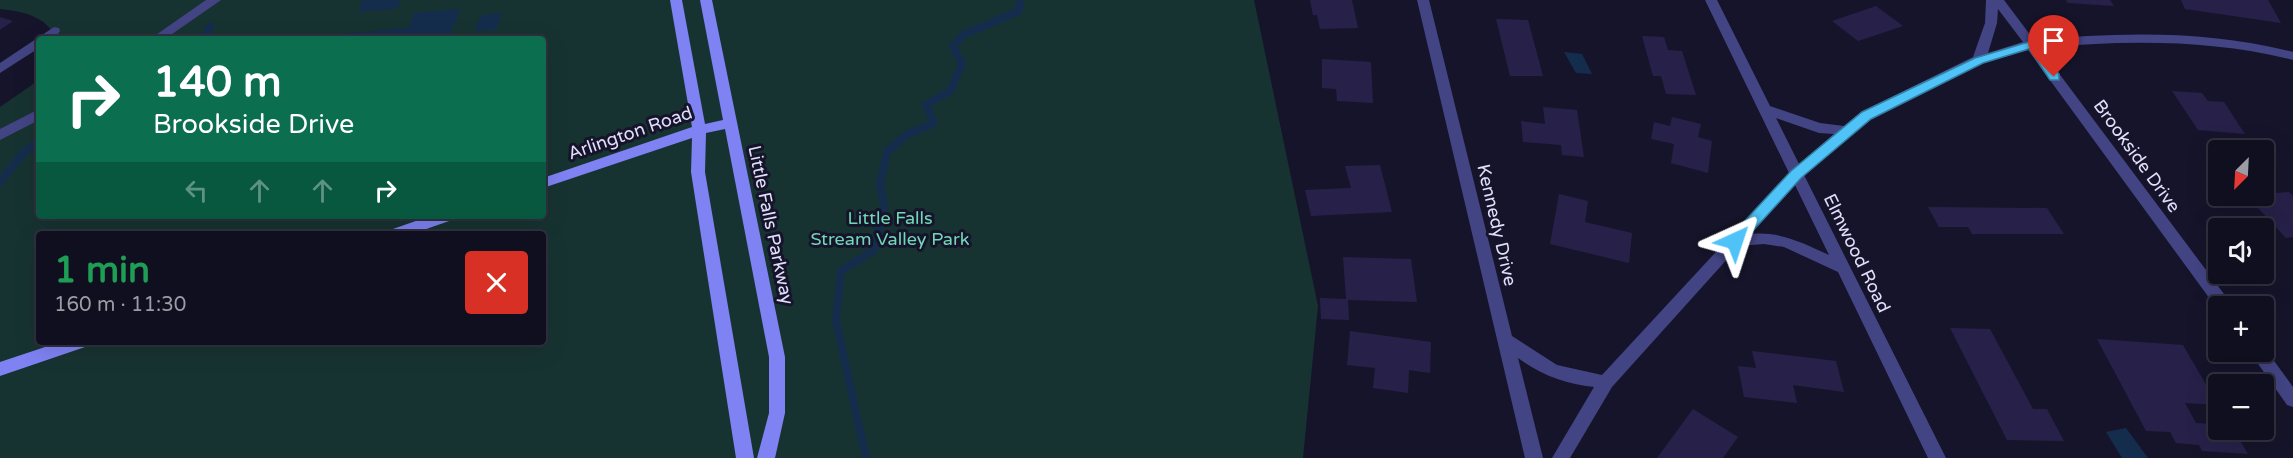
<!DOCTYPE html>
<meta charset="utf-8">
<style>
body{margin:0;font-family:"Varela Round",sans-serif;background:#191829;color:#f1f3f6;height:100vh;display:flex;flex-direction:column;font-size:22px;white-space:nowrap}
*{box-sizing:border-box;margin:0}
p{font-size:20px;color:#9c9ca5}
.icon{flex:none;width:33px;height:33px;fill:none;stroke:currentColor;stroke-width:2;stroke-linecap:round;stroke-linejoin:round}
.map{position:relative;flex:1;overflow:hidden}
.details{position:absolute;left:36px;top:231px;width:510px;height:114px;display:flex;flex-direction:column;background:#100f20;border-radius:6px;box-shadow:0 6px 24px #0002,0 0 0 2px #302f3e}
.details>*{flex:none}
.banner{position:absolute;left:36px;top:36px;width:510px;height:183px;border-radius:6px;box-shadow:0 6px 24px #0002,0 0 0 2px #302f3e;background:#0b6e4f;color:#fff;overflow:hidden}
.needle{width:39px;rotate:204deg}
.fabs{position:absolute;left:2208px;top:140px;display:grid;gap:12px}
.fabs a{display:grid;place-items:center;width:66px;height:66px;border-radius:6px;background:#100f20;box-shadow:0 6px 24px #0002,0 0 0 2px #302f3e;font-size:30px}
.pin{position:absolute;display:grid;place-items:center;width:51px;height:51px;color:#fff;margin:-62px -26px;border-radius:50% 50% 50% 0;rotate:-45deg;box-shadow:0 0 6px #0007}
.pin .icon{rotate:45deg}
.me{position:absolute;width:66px;margin:-33px;rotate:42deg;stroke-linejoin:round;filter:drop-shadow(0 0 4px #0008)}
.turn{display:flex;align-items:center;gap:21px;height:126px;padding:0 18px;font-size:27px}
.turn .icon{width:78px;height:78px;stroke-width:2.5}
.turn b{display:block;font-size:42px;line-height:51px}
.lanes{display:flex;align-items:center;height:57px;padding:0 18px;background:#0003;justify-content:center;gap:30px;direction:ltr}
.lanes .off{opacity:.35}
.round{display:grid;place-items:center;flex:none;width:63px;height:63px;border-radius:6px;background:#191829}
.overview{display:flex;align-items:center;justify-content:space-between;height:102px;padding:0 18px}
h1{font-size:36px;font-weight:700;line-height:45px;color:#1e9e55}
.map>svg:first-child{display:block}
</style>
<div class="map">
<svg width="2293" height="458" viewBox="0 0 2293 458">
<rect width="100%" height="100%" fill="#16142a"/>
<path fill="#173331" fill-rule="evenodd" d="M0,0H1254L1318,306L1303,458H0V107L39,80V216H543V39H55C49,16 20,11 0,9ZM39,234H543V342H39Z"/>
<path fill="#152d4d" d="M363,0H401L397,9L358,12Z
M461,9L448,39H282L408,28L414,13Z
M502,13L496,30L474,31L481,15Z
M1564,52L1582,54L1592,74L1576,73Z
M2126,428L2148,458H2122L2106,432Z"/>
<g fill="none" stroke-linecap="round" stroke-linejoin="round">
<path stroke="#152d4d" stroke-width="8" d="M203,39L210,27
M0,182L25,151L39,142
M866,458L836,321L841,271L874,250L884,206L880,184L887,152L906,135L934,123L926,105L950,91L962,64L953,46L963,35L1019,11L1020,0"/>
</g>
<path fill="#272149" d="M1310,0H1352L1358,28L1320,29L1317,15H1313Z
M2066,0H2110L2114,6L2068,3Z
M2181,0H2268L2281,23L2185,9Z
M1876,6L1903,26L1858,41L1832,21Z
M0,17L13,21L0,30Z
M1496,19L1528,20L1543,76H1510Z
M1642,36L1664,37L1668,50L1682,51L1696,95L1666,94L1661,76H1653Z
M1322,59L1371,62L1373,103L1337,101L1336,89L1322,88Z
M2172,91L2202,93L2208,101L2224,102L2245,134L2198,130Z
M1543,107L1577,110L1584,157L1562,155L1561,145L1523,142L1521,121L1545,124Z
M1672,117L1701,124L1698,137L1712,141L1708,173L1671,163L1674,144L1651,139L1654,122L1670,126Z
M1380,165L1392,212L1311,216L1305,190L1351,188L1345,166Z
M2289,192L2293,196V237L2286,238L2246,195Z
M1559,194L1588,201L1585,222L1632,233L1629,263L1550,244Z
M1928,207L2047,208L2064,234H1972L1968,227H1939Z
M1343,257L1411,259L1417,302L1348,300L1349,320L1321,319L1320,298L1346,299Z
M1950,328L1990,329L2033,409H2047L2064,441L2007,440Z
M1350,331L1431,342L1430,373L1409,370L1408,393L1373,388L1375,368L1347,365Z
M2097,339L2183,345L2218,405L2185,403L2196,423L2218,424V429H2233L2248,454L2202,451L2199,445L2176,443L2170,432L2146,431Z
M1752,351L1836,361L1844,392L1793,385L1797,403L1744,397L1738,366L1756,368Z
M1693,409L1738,437L1723,458H1657Z"/>
<g fill="none" stroke-linecap="round" stroke-linejoin="round">
<path fill="#434484" fill-rule="evenodd" d="M206,0H221L165,39H150Z
M1417,0H1429L1512,336L1557,365L1602,375L1789,173L1705,0H1717L1770,106L1820,123L1844,126L1861,112L1973,57L1985,23L1986,0H2004L2034,40C2120,32 2209,30 2293,52V60C2211,39 2124,40 2040,48L2230,302L2232,306H2218V310L2028,50L1984,63L1871,118L1804,175L1946,458H1928L1838,272L1784,247L1764,244L1739,246L1612,387L1570,458H1552L1594,387C1566,384 1541,375 1518,358L1543,458H1525ZM1998,9L2023,42L1988,53L1997,23ZM1776,118L1819,133L1834,134L1799,164ZM1795,185L1829,255C1803,243 1780,231 1750,234Z
M54,27L59,28L60,31C55,39 48,39 39,39V48L0,73V63Z
M39,109V120L0,140V129Z
M2264,347L2293,387V407L2287,405L2249,351H2264Z"/>
<path fill="#7f82f3" fill-rule="evenodd" d="M670,0H682L705,124L723,120L700,0H712L785,357V413L775,458H757L769,413V357L725,129L706,133L705,172L754,458H736L691,172L692,138L543,188V178L692,127Z
M430,216H454L452,220L412,234H387L390,230Z
M60,342H87L85,347L0,376V362Z"/>
</g>
<path fill="#4fc3f7" stroke="#337fa1" stroke-width="1.5" d="M2032,41L2036,42L2059,74V80H2050L2029,49L1983,63L1871,119L1801,178L1740,245H1730L1728,241L1730,237L1791,171L1862,112L1975,58Z"/>
<g text-anchor="middle" dominant-baseline="central" stroke-width="6" stroke-linejoin="round" paint-order="stroke">
<g font-size="18" fill="#e1dffc" stroke="#16142a">
<text transform="translate(630 133) rotate(-19)">Arlington Road</text>
<text transform="translate(2137 156) rotate(54)">Brookside Drive</text>
<text transform="translate(771 225) rotate(78)">Little Falls Parkway</text>
<text transform="translate(1497 225) rotate(77)">Kennedy Drive</text>
<text transform="translate(1857 253) rotate(64)">Elmwood Road</text>
</g>
<g font-size="18" fill="#71d7b8" stroke="#16142a">
<text x="890" y="218">Little Falls<tspan x="890" dy="21">Stream Valley Park</tspan></text>
</g>
</g>
</svg>
<div class="fabs">
<a><svg class="needle" viewBox="-14 -14 28 28"><path d="M0-13l5 13h-10z" fill="#e53935"/><path d="M0 13l5-13h-10z" fill="#9c9ca5"/></svg></a>
<a><svg class="icon" aria-label="sound" viewBox="0 0 24 24"><path d="M4 9h4l5-4v14l-5-4H4zM17 9q2 3 0 6"/></svg></a>
<a>+</a>
<a>−</a>
</div>
<div class="pin" style="left:2054px;top:77px;background:#d93025"><svg class="icon" aria-label="arrive" viewBox="0 0 24 24"><path d="M6 21V4h12l-3 4 3 4H6"/></svg></div>
<svg class="me" style="left:1735px;top:241px" viewBox="-20 -20 40 40"><path d="M0-17L14 15 0 8-14 15z" fill="#4fc3f7" stroke="#fff" stroke-width="4"/></svg>
<div class="banner">
<div class="turn"><svg class="icon" aria-label="right" viewBox="0 0 24 24"><path d="M7 20v-9h11M14 6l5 5-5 5"/></svg><div><b>140 m</b>Brookside Drive</div></div>
<div class="lanes"><svg class="icon off" aria-label="left" viewBox="0 0 24 24"><path d="M17 20v-9H6M10 6l-5 5 5 5"/></svg><svg class="icon off" aria-label="ahead" viewBox="0 0 24 24"><path d="M12 20V5M6 11l6-6 6 6"/></svg><svg class="icon off" aria-label="ahead" viewBox="0 0 24 24"><path d="M12 20V5M6 11l6-6 6 6"/></svg><svg class="icon" aria-label="right" viewBox="0 0 24 24"><path d="M7 20v-9h11M14 6l5 5-5 5"/></svg></div>
</div>
<section class="details">
<div class="overview"><div><h1>1 min</h1><p>160 m · 11:30</p></div><a class="round" style="background:#d93025;color:#fff"><svg class="icon" aria-label="close" viewBox="0 0 24 24"><path d="M6 6l12 12M18 6L6 18"/></svg></a></div>
</section>
</div>
